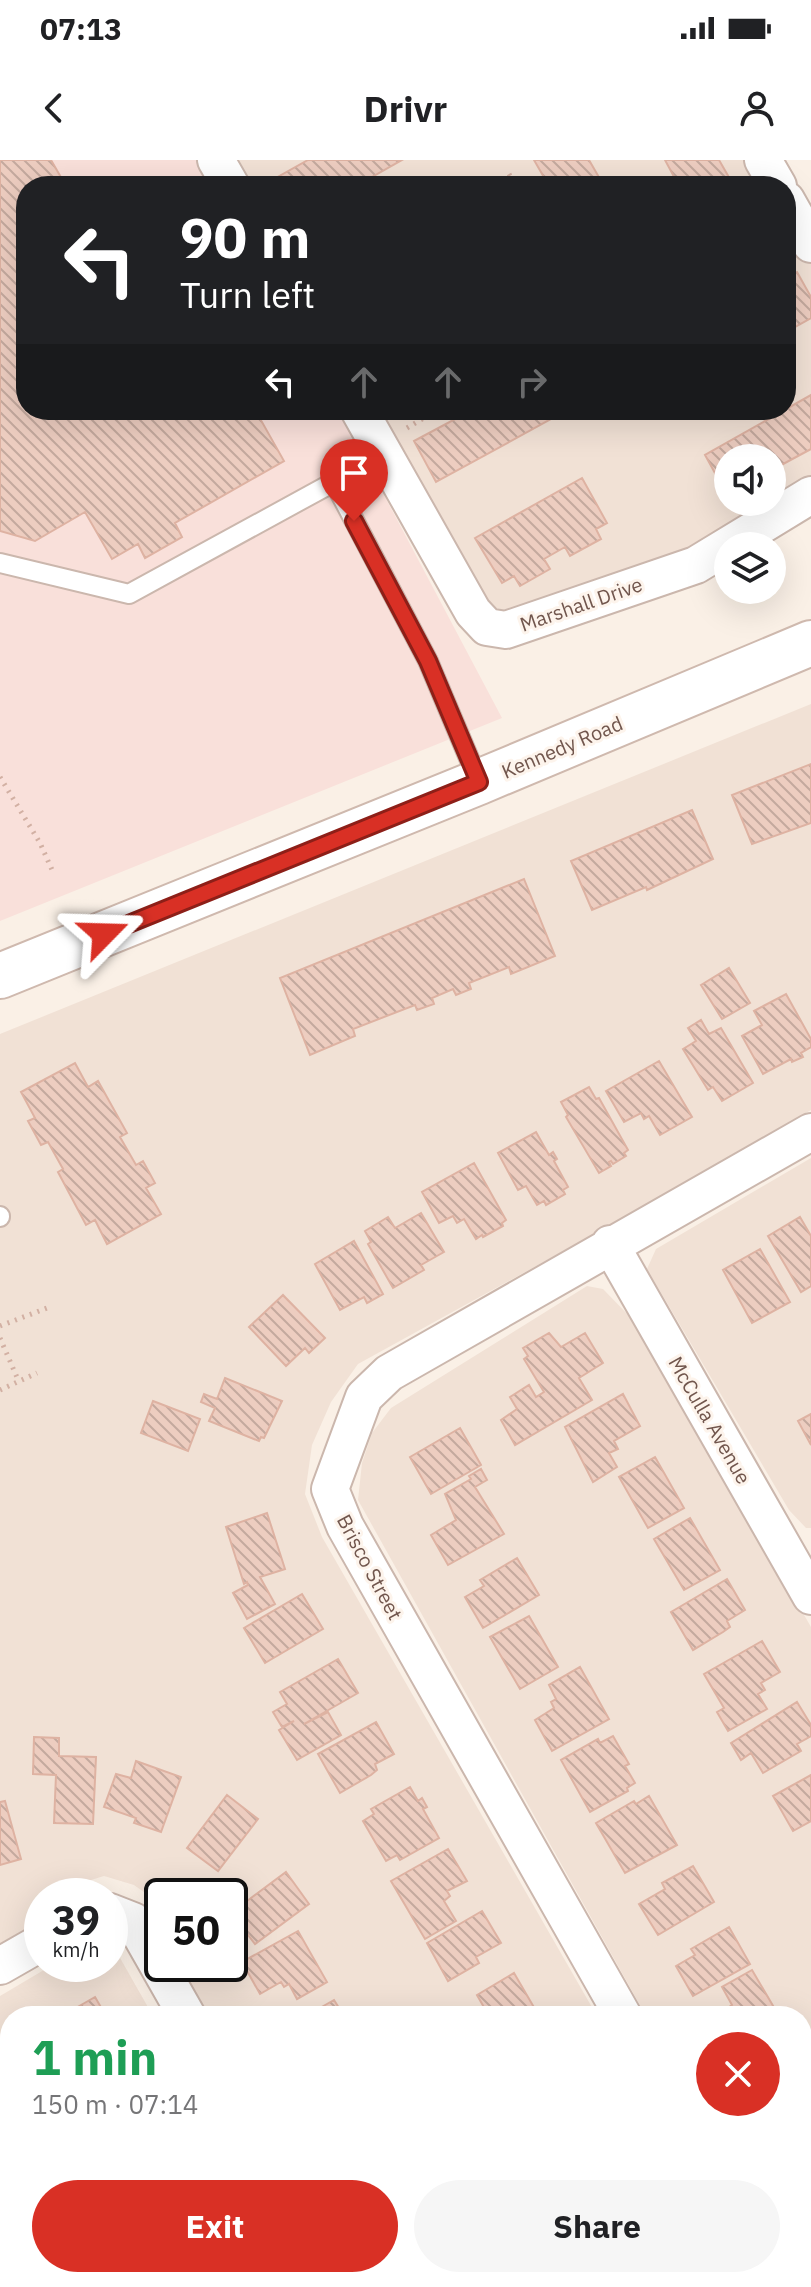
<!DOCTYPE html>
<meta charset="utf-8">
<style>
body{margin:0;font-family:"IBM Plex Sans",sans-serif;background:#f6f6f6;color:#202124;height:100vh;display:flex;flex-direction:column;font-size:30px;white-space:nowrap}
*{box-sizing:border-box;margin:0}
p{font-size:26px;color:#757577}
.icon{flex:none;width:44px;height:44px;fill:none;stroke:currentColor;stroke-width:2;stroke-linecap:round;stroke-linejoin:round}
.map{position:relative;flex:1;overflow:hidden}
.details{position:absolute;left:0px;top:1846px;width:812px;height:282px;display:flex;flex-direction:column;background:#fff;border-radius:32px 32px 0 0;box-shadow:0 8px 32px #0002}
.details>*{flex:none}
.top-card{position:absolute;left:16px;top:16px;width:780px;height:244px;border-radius:32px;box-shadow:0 8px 32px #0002;background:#202124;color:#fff;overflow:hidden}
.fabs{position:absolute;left:714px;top:284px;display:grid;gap:16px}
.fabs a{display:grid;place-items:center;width:72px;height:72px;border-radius:50%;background:#fff;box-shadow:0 8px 32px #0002;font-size:40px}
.speed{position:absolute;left:24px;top:1718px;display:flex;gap:16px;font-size:40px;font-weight:700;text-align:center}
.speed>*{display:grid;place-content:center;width:104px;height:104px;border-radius:50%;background:#fff;box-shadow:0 8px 32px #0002;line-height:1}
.speed small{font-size:20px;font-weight:400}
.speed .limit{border:4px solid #111;border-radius:12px;background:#fff;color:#111}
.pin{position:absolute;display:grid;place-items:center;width:68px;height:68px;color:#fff;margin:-82px -34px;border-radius:50% 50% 50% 0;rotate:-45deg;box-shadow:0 0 8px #0007}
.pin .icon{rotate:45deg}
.me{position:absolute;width:88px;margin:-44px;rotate:68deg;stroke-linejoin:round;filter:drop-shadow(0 0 6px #0008)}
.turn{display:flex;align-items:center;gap:28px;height:168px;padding:0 32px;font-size:36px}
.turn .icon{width:104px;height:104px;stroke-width:2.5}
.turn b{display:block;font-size:56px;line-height:68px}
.lanes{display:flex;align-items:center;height:76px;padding:0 32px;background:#0003;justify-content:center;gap:40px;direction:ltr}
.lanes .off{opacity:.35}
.round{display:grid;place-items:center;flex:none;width:84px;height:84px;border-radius:42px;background:#f6f6f6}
.head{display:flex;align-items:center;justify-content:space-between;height:136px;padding:0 32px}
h1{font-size:48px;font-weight:800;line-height:60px;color:#1e9e55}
.action{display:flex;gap:16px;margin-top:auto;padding:16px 32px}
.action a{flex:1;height:92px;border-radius:48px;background:#d93025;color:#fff;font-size:32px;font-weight:800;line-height:92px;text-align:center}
.action a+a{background:#f6f6f6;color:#202124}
.status{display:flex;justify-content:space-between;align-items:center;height:56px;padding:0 40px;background:#fff;direction:ltr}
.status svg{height:22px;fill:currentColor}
header{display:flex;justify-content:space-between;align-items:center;height:104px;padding:0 32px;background:#fff;font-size:36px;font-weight:800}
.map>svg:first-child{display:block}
</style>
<div class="status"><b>07:13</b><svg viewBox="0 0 49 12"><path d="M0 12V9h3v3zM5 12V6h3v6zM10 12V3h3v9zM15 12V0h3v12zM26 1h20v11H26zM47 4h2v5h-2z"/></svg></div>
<header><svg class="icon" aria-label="back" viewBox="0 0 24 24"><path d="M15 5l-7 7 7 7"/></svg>Drivr<svg class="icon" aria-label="person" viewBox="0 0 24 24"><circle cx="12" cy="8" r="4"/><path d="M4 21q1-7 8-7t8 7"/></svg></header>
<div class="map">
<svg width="811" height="2127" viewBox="0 0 811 2127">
<defs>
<pattern id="building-back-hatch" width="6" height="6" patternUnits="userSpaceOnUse" patternTransform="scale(2)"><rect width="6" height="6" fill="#edcdc0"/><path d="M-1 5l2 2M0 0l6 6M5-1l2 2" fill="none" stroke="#c4a99e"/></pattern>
</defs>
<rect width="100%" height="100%" fill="#faf0e6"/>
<path fill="#f1e1d5" d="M239,0H751L766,26H254Z
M786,61L811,104V319L772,341V298H728V342H770L684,392L508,451L488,446L379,250H786Z
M811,544V950L645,1046L358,1204L331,1242L312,1285L305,1334L322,1377L597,1856H209L179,1804H230V1736H162V1745L134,1725L104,1716L62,1729L56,1736H42V1753L33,1767L0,1786V874Z
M811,998V1368H806L789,1350L647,1109L656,1089Z
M587,1126L603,1129L635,1162L811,1467V2127H798L793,2118H802V1856H646L358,1340L362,1303L372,1273L391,1248Z
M111,1782L153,1856H10V2118H304L309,2127H0V1836L54,1804H110Z
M357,2118H748L753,2127H362Z"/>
<path fill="#f9e0da" d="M0,0H198L213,26H26V250H339L502,558L0,761Z"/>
<path fill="url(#building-back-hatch)" stroke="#deb2a2" stroke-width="2" d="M0,0H51L66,26H26V250H267L258,255L284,301L175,363L182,377L145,398L138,384L112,399L85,352L35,381L0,371Z
M308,0H402L356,26H268L267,23Z
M534,0H589L604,26H549Z
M665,0H719L734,26H679Z
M797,112L811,137V158L786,172V118Z
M811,235V289L772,310V298H728L727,335L705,295Z
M472,250H548L553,258L436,322L414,281Z
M582,318L607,363L596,369L601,379L570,396L565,387L544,399L550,409L520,426L514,416L502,423L475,378Z
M811,604V663L752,684L732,635Z
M692,650L713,699L647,730L646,727L592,750L571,701Z
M524,719L555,796L511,814L509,807L469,823L471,829L456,835L453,829L432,838L434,844L417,850L415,845L353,869L355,876L310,895L280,818Z
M729,808L750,843L722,859L701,825Z
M786,834L811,879V887L801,893L803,897L792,902L791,899L763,914L742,876L762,865L754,851Z
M701,860L709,874L721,868L753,923L722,941L713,927L708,930L683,889L696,881L688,868Z
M659,901L692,957L660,975L649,956L644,959L641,953L624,962L606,931Z
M75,903L88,927L98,921L127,973L120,977L136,1005L143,1001L155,1023L146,1028L161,1054L107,1084L95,1060L86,1065L58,1012L63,1009L48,982L41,985L28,961L35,958L21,932Z
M589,927L596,939L599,938L628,990L624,993L626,996L613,1004L611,1001L609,1002L611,1006L599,1013L566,957L568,955L561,942Z
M536,972L549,995L553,992L557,999L554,1001L568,1027L563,1030L565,1034L546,1045L544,1041L537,1045L526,1026L518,1030L498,993Z
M474,1003L506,1060L502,1063L503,1066L483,1077L482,1075L476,1079L464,1059L457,1063L453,1056L439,1063L422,1032Z
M421,1053L444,1092L421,1105L424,1110L393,1128L368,1084L371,1082L365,1071L388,1057L395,1068Z
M800,1057L811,1076V1126L801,1132L768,1076Z
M354,1081L383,1134L367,1143L364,1137L340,1150L315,1104Z
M760,1089L790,1142L752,1163L723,1110Z
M283,1135L325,1178L309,1193L305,1188L286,1206L249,1167Z
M549,1173L561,1187L585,1173L603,1203L579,1218L592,1240L515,1285L501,1260L517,1249L510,1237L529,1225L536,1237L544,1232L524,1199L528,1196L523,1188Z
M225,1218L282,1241L264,1278L261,1277L259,1281L209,1261L215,1248L201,1242L204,1234L217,1239Z
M623,1234L640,1266L614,1281L618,1289L609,1293L617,1307L593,1322L565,1267Z
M153,1241L200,1259L188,1291L141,1273Z
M811,1254V1285L798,1261Z
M460,1268L481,1305L431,1334L410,1297Z
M655,1297L684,1348L648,1368L619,1317Z
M481,1309L487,1320L475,1327L504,1374L448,1405L431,1375L456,1360L445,1334L471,1319L469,1316Z
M267,1353L285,1409L260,1417L275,1444L247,1459L233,1433L248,1425L247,1422L244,1424L226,1367Z
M690,1358L720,1410L684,1430L654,1379Z
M517,1398L539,1435L483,1468L465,1437L484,1426L480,1420Z
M727,1419L745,1450L727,1461L730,1467L723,1472L693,1490L671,1452Z
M302,1434L323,1469L265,1503L244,1468Z
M529,1456L558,1507L520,1529L490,1477Z
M762,1481L780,1512L761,1523L765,1530L758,1534L767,1549L728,1571L717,1552L724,1548L704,1514Z
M338,1499L358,1533L304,1564L328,1552L341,1575L297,1600L279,1570L294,1561L282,1567L273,1552L287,1544L280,1532Z
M580,1507L609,1559L552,1591L535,1560L554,1548L551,1542L556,1539L549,1525Z
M797,1542L811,1565V1576L797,1584L801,1591L763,1613L751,1593L741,1600L731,1583Z
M376,1562L394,1594L375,1604L377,1610L371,1615L340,1633L318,1594Z
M613,1576L629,1604L625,1606L635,1623L627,1628L628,1631L590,1652L561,1600L598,1579L600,1583Z
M34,1577L59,1578V1596L96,1597L93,1664L54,1663L56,1615L33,1614Z
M136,1601L181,1617L161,1672L134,1663L136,1658L104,1647L116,1614L131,1618Z
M811,1615V1661L793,1671L773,1636Z
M410,1627L418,1641L422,1638L427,1647L423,1649L439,1678L400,1700L397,1695L386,1701L363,1661L374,1654L371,1649Z
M227,1635L258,1659L218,1711L187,1688Z
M649,1636L677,1685L625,1713L596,1663L634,1641L636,1644Z
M5,1641L21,1699L0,1705V1642Z
M448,1689L467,1721L447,1731L450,1736L444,1741L456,1761L425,1779L391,1721Z
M693,1706L714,1742L658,1775L639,1744L665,1729L662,1723Z
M286,1712L309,1744L255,1784L241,1766L237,1768L230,1759L231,1753Z
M482,1751L501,1783L476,1797L479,1803L448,1821L427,1783Z
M729,1767L750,1804L693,1836L676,1806L695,1795L691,1789Z
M298,1771L327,1822L297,1839L289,1824L284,1827L281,1822L260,1834L242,1802Z
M752,1810L779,1856H719L718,1854L732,1845L722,1827Z
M514,1813L539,1856H489L477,1835Z
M95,1837L106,1856H62Z
M334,1840L344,1856H306Z
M802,1898L811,1915V1932L802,1937Z
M811,1941V2016L802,2021V1953L809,1948L807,1943Z
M184,2118H238L227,2124L229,2127H189Z
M453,2118H494L499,2127H448L456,2122Z
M598,2118H656L661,2127H603Z"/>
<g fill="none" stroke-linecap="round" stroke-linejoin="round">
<defs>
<path id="lane" d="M0,403L129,434L334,322L428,501L479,622
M0,1056V1057"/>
<path id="street" d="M216,0L231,26
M763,0L778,26
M786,40L811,84
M359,250L473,452L487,467L506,470L696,405L811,335
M610,1084L811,1436
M110,1752L133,1761L187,1856
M0,1806L42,1782
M623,1856L345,1366L330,1329L364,1237L389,1213L811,972
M336,2118L341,2127
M771,2118L776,2127"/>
<path id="secondary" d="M0,816L479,622L811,483"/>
</defs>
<use href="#lane" stroke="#cbb7ad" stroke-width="22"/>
<use href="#street" stroke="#cbb7ad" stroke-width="40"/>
<use href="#secondary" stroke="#cfb9ae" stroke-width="48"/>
<path stroke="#d2b0a3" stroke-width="5" stroke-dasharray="2 6" stroke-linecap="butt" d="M509,14L516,26
M407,268L437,250
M0,617L40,683L53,712
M0,1166L47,1148
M0,1178L19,1222
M0,1230L37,1213"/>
<use href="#lane" stroke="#fff" stroke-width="18"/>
<use href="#street" stroke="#fff" stroke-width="36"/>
<use href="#secondary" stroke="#fff" stroke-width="44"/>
</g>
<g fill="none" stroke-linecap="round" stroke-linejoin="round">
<defs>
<path id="route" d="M104,774L479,622L428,501L354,361"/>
</defs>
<use href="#route" stroke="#8d1f18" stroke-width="20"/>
<use href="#route" stroke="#d93025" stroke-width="14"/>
</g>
<g text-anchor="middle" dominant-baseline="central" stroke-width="6" stroke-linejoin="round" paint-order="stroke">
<g font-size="20" fill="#71564d" stroke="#fdf4ec">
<text transform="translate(581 444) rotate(-19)">Marshall Drive</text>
<text transform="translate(562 587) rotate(-23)">Kennedy Road</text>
<text transform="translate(710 1260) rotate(60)">McCulla Avenue</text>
<text transform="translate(370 1407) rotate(62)">Brisco Street</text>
</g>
</g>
</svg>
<div class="fabs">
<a><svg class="icon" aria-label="sound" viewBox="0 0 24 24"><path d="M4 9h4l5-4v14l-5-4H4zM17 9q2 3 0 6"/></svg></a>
<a><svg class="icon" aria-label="layers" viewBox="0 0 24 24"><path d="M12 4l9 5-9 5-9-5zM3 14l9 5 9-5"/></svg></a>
</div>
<div class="speed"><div>39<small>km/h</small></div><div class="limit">50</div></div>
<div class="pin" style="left:354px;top:361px;background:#d93025"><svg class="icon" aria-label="arrive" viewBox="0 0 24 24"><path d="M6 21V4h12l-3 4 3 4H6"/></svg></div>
<svg class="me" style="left:104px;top:774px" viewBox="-20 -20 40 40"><path d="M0-17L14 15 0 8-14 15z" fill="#d93025" stroke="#fff" stroke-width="4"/></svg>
<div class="top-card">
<div class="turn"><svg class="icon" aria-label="left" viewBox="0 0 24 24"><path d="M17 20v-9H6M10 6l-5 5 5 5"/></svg><div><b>90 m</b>Turn left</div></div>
<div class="lanes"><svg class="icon" aria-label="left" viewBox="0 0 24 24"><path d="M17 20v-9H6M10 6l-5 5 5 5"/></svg><svg class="icon off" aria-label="ahead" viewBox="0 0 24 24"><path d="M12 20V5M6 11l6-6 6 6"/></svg><svg class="icon off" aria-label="ahead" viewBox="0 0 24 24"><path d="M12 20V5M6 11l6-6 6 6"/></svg><svg class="icon off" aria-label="right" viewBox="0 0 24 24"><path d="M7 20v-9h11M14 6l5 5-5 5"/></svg></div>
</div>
<section class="details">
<div class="head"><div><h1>1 min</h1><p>150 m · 07:14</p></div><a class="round" style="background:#d93025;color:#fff"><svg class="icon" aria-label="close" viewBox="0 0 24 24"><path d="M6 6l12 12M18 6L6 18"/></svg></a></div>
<div class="action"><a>Exit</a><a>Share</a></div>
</section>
</div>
